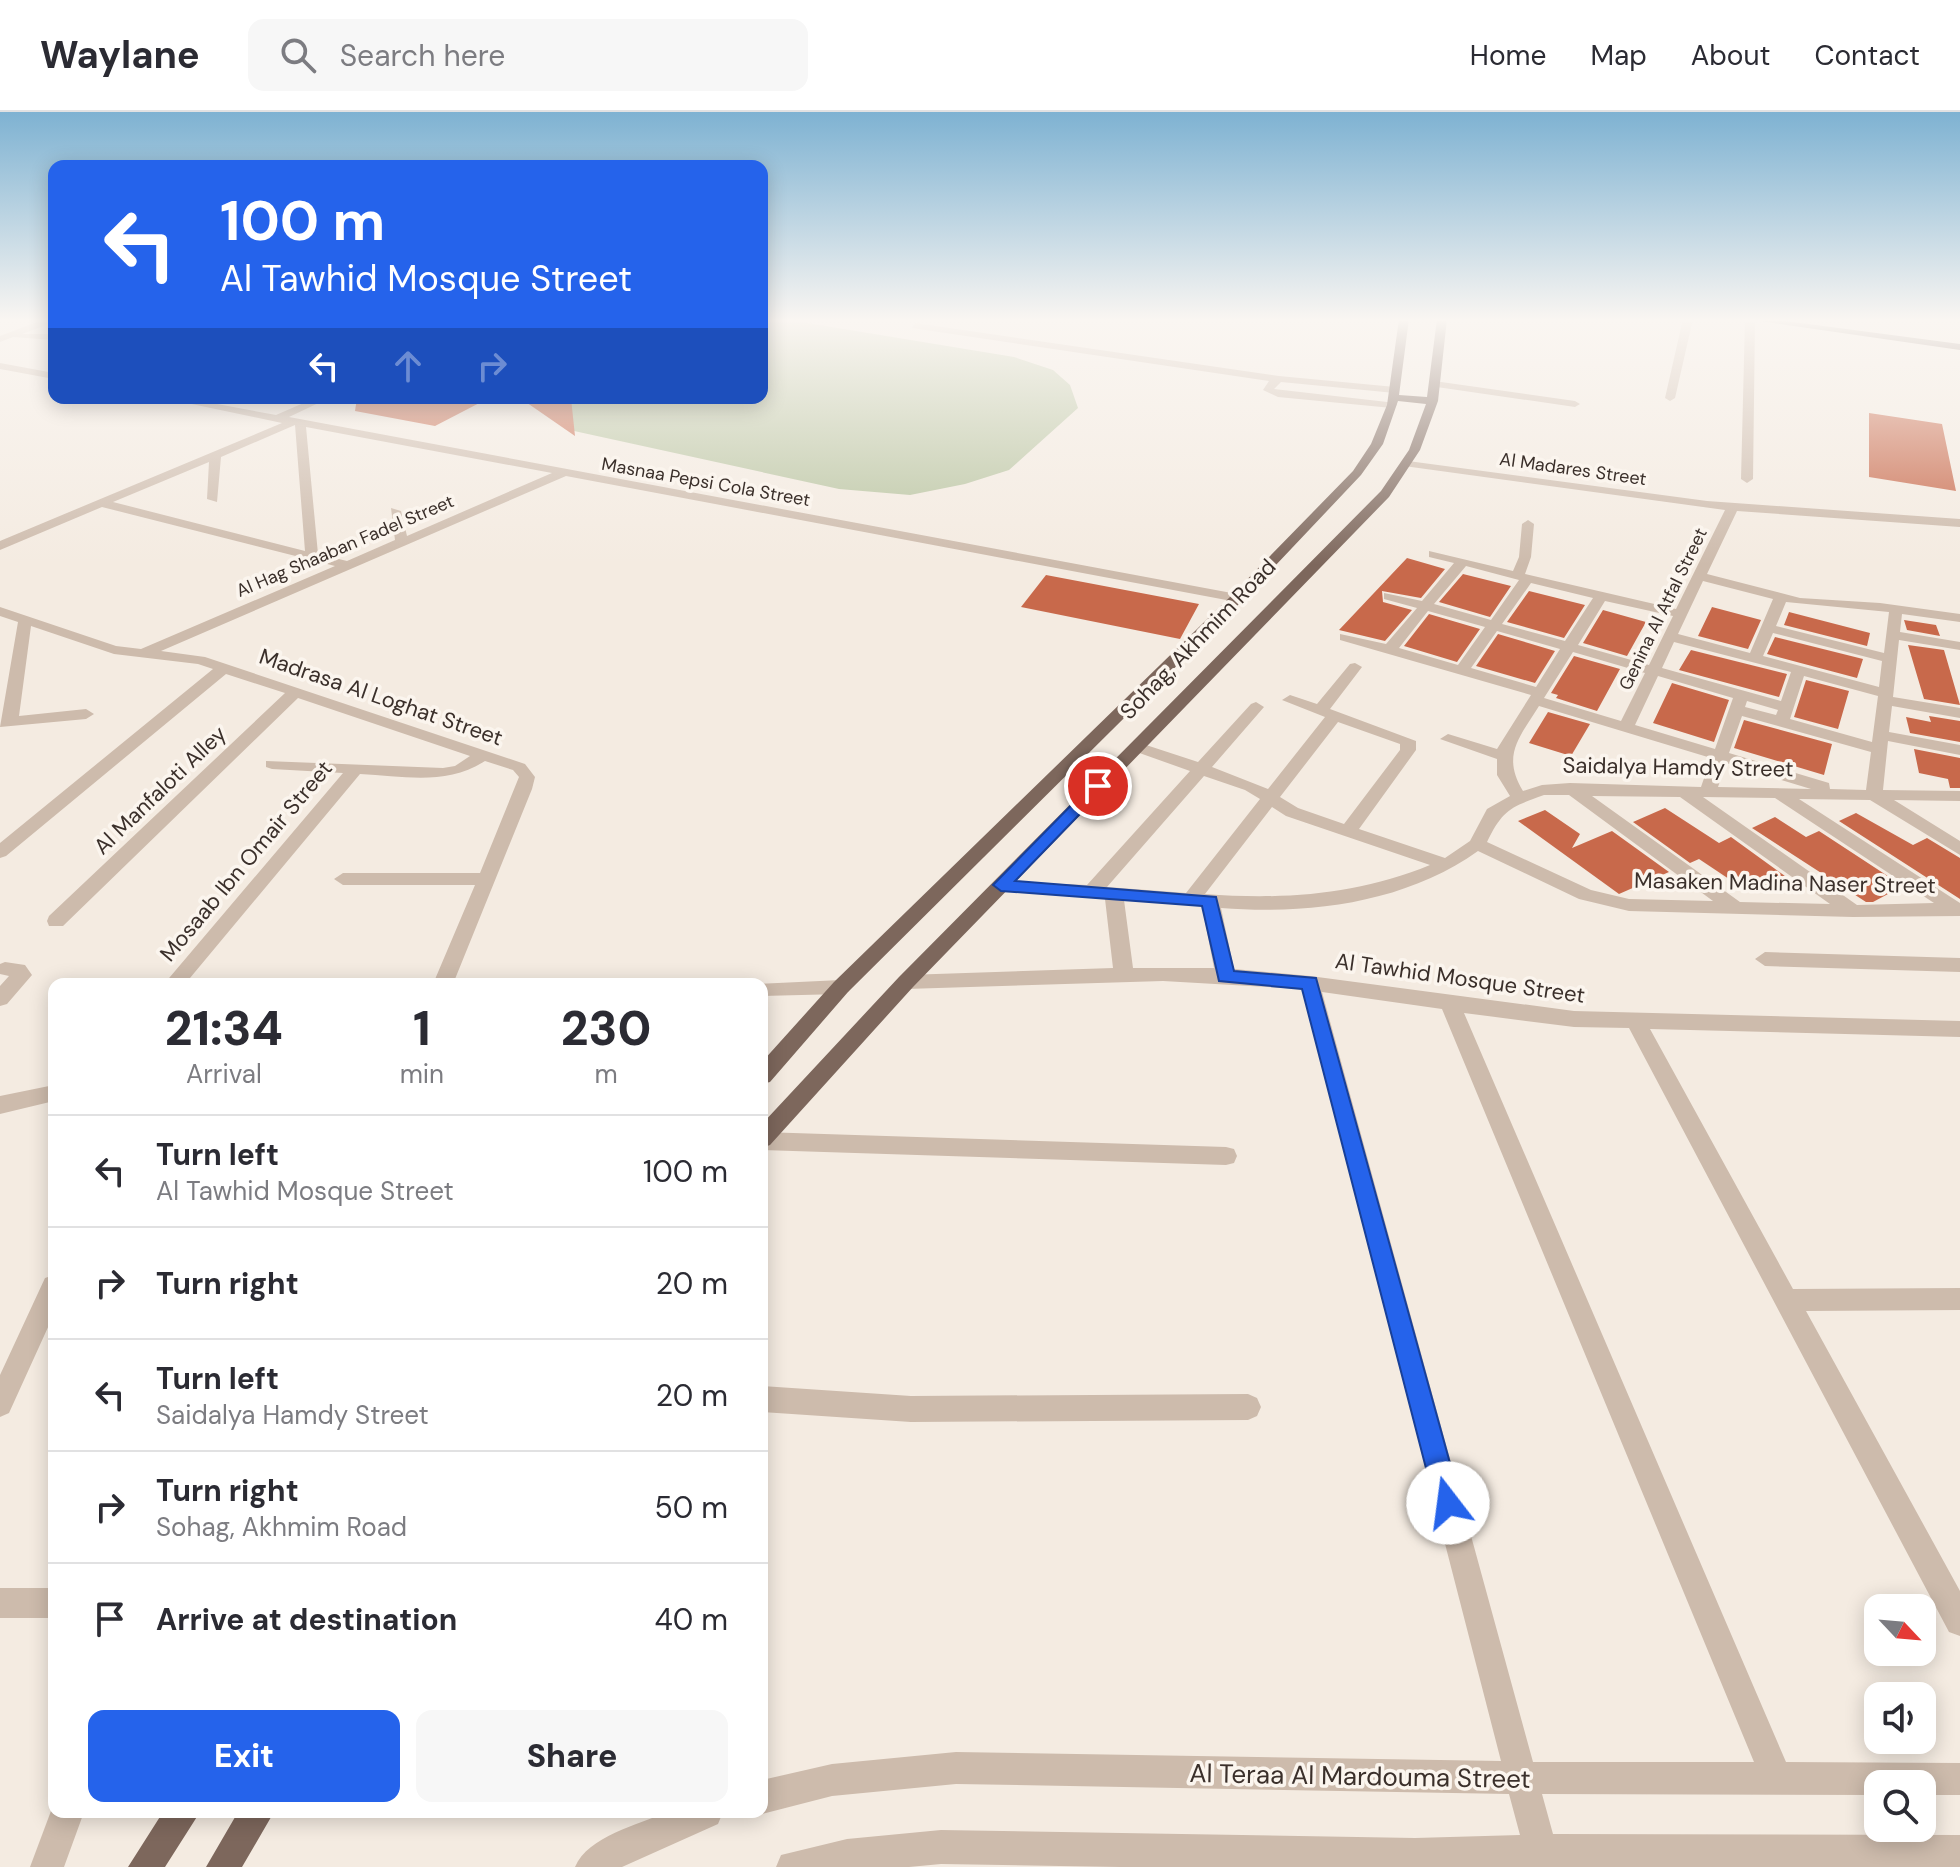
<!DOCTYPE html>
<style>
body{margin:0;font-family:"DM Sans",sans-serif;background:#f7f7f7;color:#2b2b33;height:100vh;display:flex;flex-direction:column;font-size:30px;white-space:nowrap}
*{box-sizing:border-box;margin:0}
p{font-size:26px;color:#7c7c81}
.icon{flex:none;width:44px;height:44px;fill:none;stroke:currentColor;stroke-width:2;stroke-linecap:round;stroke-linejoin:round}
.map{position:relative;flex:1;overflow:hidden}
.side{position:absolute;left:48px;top:866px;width:720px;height:840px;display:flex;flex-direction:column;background:#fff;border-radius:16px;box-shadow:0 4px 20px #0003}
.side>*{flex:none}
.guide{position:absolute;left:48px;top:48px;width:720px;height:244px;border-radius:16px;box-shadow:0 4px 20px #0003;background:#2563eb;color:#fff;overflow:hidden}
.needle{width:52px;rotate:116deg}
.controls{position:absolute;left:1864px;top:1482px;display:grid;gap:16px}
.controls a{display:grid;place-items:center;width:72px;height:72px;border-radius:16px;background:#fff;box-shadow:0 4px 20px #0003;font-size:40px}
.pin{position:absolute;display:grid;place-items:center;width:68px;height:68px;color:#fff;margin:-34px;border:4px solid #fff;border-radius:50%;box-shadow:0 2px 8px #0007}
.me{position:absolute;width:88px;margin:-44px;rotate:345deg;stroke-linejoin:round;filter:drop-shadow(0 0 6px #0008)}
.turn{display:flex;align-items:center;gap:28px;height:168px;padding:0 40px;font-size:36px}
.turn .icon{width:104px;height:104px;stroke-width:2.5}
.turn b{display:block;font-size:56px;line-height:68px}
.lanes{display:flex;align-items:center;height:76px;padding:0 40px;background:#0003;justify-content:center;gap:40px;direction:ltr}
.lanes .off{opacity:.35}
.eta{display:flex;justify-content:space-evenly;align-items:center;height:136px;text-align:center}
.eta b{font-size:48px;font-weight:800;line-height:56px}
.cta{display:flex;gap:16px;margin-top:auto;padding:16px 40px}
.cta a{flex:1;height:92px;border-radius:16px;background:#2563eb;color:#fff;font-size:32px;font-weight:800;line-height:92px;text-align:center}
.cta a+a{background:#f7f7f7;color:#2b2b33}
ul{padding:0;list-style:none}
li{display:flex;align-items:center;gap:24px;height:112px;padding:0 40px;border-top:2px solid #e1e1e2}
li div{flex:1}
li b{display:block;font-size:30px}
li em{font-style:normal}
header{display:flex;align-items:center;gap:48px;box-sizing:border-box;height:112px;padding:0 40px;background:#fff;border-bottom:2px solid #e1e1e2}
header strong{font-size:38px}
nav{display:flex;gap:44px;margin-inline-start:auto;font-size:28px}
.search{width:560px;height:72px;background:#f7f7f7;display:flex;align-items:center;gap:20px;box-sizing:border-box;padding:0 28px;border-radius:16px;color:#7c7c81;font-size:30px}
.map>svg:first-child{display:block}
</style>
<header>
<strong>Waylane</strong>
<div class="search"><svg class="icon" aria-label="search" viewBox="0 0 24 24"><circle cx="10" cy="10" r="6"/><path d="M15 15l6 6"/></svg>Search here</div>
<nav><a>Home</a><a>Map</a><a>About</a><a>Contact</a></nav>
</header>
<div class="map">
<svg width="1960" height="1755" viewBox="0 0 1960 1755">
<rect width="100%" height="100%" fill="#f4ebe1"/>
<path fill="#b8c4a0" d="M762,207H783L1014,245L1053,258L1070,273L1078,296L1009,358L965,372L910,383L839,377L565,317L543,286H762Z"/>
<path fill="#c8694b" d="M357,286H489L435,314L355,299Z
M520,286H571L575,324Z
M1869,301L1942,312L1956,379L1869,365Z
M1407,446L1445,457L1421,486L1382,479L1383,490L1412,498L1385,529L1339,518Z
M1463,462L1511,474L1490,505L1439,490Z
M1046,463L1199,492L1180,527L1021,495Z
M1529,479L1585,493L1564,526L1507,510Z
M1712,495L1761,508L1748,537L1698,524Z
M1603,498L1646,510L1627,544L1583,531Z
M1789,500L1870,521L1867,534L1784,513Z
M1429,502L1480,517L1457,550L1404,534Z
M1904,508L1936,513L1940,524L1907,518Z
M1498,522L1555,539L1535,571L1476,554Z
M1775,525L1863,547L1857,566L1767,542Z
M1908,533L1944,538L1960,593L1924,587Z
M1691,538L1787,562L1779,585L1679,558Z
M1574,544L1620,557L1597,599L1556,586L1558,583L1551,581Z
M1806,568L1849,579L1838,617L1794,605Z
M1672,571L1729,588L1714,630L1653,611Z
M1548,600L1590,612L1571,644L1529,631Z
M1929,604L1960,609V630L1910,621L1906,605L1931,610Z
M1744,608L1832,632L1824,663L1734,636Z
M1914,637L1960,646V676H1950L1948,667L1919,661Z
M1665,696L1719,731L1731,725L1785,764L1750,781L1699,747L1690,751L1633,710Z
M1545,698L1580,722L1572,736L1612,719L1669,760L1619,782L1518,709Z
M1856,701L1913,733L1927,726L1960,746V787L1839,709Z
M1775,705L1806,725L1819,719L1903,774L1873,790H1866L1752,716Z"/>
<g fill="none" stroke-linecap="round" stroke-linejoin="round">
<path fill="#cdbbac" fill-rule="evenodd" d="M45,207H54V210L22,222H54V228L13,225L0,230V224Z
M1683,207H1693L1675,286L1670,289L1665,286Z
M1745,207H1755L1753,367L1747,371L1741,367Z
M915,211L1279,264L1395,275L1400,278L1395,281L1281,270L1274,277L1396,291L1397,293L1392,296L1278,285L1263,278L1269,269L912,216Z
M0,251L54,261V267L0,257Z
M1434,269L1575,289L1580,292L1575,295L1430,274L1429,272Z
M163,286H185L276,303L315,286H329L289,305L1237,482L1244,486L1237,490L566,364L161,539L205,545L525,652L535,665L532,677L453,872H433L475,773H343L334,767L343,761H480L519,665L513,658L485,649C446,674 404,664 360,662L185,872H164L343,661L272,657L266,655V649L443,656L455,654L470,644L298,586L63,814H49L47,809L49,804L285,581L226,562L6,744L0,746V731L213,557L198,552L114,542L31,514L19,604L86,597L94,602L86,607L0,615L18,510L0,504V495L116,534L141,537L335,454L102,395L0,438V429L282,311ZM295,313L305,439L113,390L209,350L207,387L217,390L221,345ZM306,315L552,361L407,424L401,399L391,396L395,428L347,449L318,442Z
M1408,349L1707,389L1960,407V415L1737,399L1707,462L1800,486L1880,491L1960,502V510L1902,502L1900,520L1960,530V538L1899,528L1893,585L1960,596V606L1892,594L1889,620L1960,633V643L1888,629L1883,678L1960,679V689L1894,688L1960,729V743L1870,688L1799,687L1960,791V804L1853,805L1629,799L1579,787L1478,739C1405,791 1309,803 1221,796L1234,857L1310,864L1574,899L1960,909V925L1650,917L1793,1177L1960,1176V1198L1806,1199L1960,1479V1524L1949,1520L1629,916L1574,915L1464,901L1786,1650L1960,1651V1683H1922V1672H1878V1683L1542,1682L1553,1722L1960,1723V1755H1120L941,1752L909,1755H776L781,1743L847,1727L941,1718L1415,1726L1520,1723L1509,1682L956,1672L832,1684L762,1702L758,1700H762V1668L832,1652L956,1640L1501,1649L1302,877L1163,869L906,877L896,870L906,863L1113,856L1105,787L1001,779L995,777L992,773L995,769L1087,773L1190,659L1131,638V632H1143L1198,650L1251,592L1256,590L1264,595L1212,655L1268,677L1325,605L1282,588L1290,583L1317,592L1350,552L1355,551L1362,555L1330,597L1416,629V638L1359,717L1445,746L1470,729L1487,697L1510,684L1497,663V647L1440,627L1448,622L1497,637L1531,583L1340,528V522L1386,532L1417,496L1384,487V481L1422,489L1454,451L1429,445V439L1513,459L1519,445L1522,412L1528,408L1534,412L1531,445L1525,462L1676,497L1725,398L1404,354L1402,352ZM1466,454L1519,468L1491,508L1434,492ZM1703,469L1773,487L1750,541L1678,522ZM1531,471L1593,486L1565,529L1502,512ZM1605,489L1673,504L1649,553L1578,533ZM1786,490L1889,500L1884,541L1776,514ZM1428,499L1485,515L1458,553L1399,536ZM1497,519L1560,537L1536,575L1471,556ZM1773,521L1882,549L1879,575L1763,544ZM1674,530L1791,560L1781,589L1662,556ZM1573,540L1645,561L1621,609L1544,586ZM1658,564L1733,586L1715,637L1635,613ZM1804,564L1878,584L1872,630L1790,607ZM1747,589L1778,598L1776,603L1745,595ZM1539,594L1711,646L1701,675L1570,671L1542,673L1523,679C1501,643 1520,625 1539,594ZM1742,604L1871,640L1866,678L1830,677L1829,671L1729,641ZM1338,610L1400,632V638L1344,712L1298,696L1280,685ZM1726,651L1811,677L1718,675ZM1204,664L1245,678L1260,687L1186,781L1107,775ZM1544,683H1569L1713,789L1629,787L1591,778L1487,730C1503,697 1511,695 1544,683ZM1592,684L1680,685L1830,792L1740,790ZM1703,685L1775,686L1934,791L1857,793ZM1272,695L1286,704L1430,753C1357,783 1283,788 1205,782ZM1124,788L1202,794L1214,856H1133ZM1322,880L1442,897L1754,1650H1533Z
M1765,840L1960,846V860L1765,854L1755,847Z
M5,850L25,853L32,863L7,892L0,894V874L9,864L0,862V852Z
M841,868L848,870L851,875L848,880L841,882L762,884V872H755Z
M54,973V989L0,1002V984Z
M762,1020L1226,1035L1234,1037L1237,1044L1234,1051L1226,1053L762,1038Z
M54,1163V1202L9,1301L0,1305V1263L45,1166Z
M762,1274L911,1284L1248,1282L1257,1286L1261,1295L1257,1304L1248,1308L911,1310L762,1300Z
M0,1476H54V1506H0Z
M54,1691V1700H84L64,1755H30Z
M667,1700H723L718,1712L622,1755H575C588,1724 638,1713 667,1700Z"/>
<path fill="#7d675c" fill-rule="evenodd" d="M1399,207H1409L1399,283L1427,285L1437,207H1447L1438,289L1420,338L1389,385L913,875L770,1033L762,1036V1012L899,865L1381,379L1409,338L1426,292L1398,289L1383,332L1361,363L1242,489L848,880L770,970L762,972V950L834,870L1232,483L1353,359L1371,332L1387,293Z
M1745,207H1771L1960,232V238Z
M163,1700H200L165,1755H128Z
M238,1700H274L242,1755H206Z"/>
</g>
<linearGradient id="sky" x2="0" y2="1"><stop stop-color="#7eb2d2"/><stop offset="0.46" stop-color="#faf6f2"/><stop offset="1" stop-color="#faf6f2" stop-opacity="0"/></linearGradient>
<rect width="1960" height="453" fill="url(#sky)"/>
<path fill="#2563eb" stroke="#184099" stroke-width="2" d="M1098,670L1106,674L1104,677L1015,769L1216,785L1234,859L1316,866L1461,1391L1457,1400L1448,1404L1439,1400L1435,1391L1302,877L1219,869L1202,794L1001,779L993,773L1093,671Z"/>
<g text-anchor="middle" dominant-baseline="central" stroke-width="7" stroke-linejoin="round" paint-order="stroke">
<g font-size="18" fill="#3b302b" stroke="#fbf5ee">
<text transform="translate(1573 357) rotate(8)">Al Madares Street</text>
<text transform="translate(706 370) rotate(10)">Masnaa Pepsi Cola Street</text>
<text transform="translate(345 434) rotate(-23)">Al Hag Shaaban Fadel Street</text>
<text transform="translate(1663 497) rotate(-64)">Genina Al Atfal Street</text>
</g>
<g font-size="22" fill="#3b302b" stroke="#fbf5ee">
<text transform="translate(1198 527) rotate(-46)">Sohag, Akhmim Road</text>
<text transform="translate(381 585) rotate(19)">Madrasa Al Loghat Street</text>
<text transform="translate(1678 655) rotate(1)">Saidalya Hamdy Street</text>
<text transform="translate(160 678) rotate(-44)">Al Manfaloti Alley</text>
<text transform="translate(246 749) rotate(-50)">Mosaab Ibn Omair Street</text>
<text transform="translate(1785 771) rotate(1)">Masaken Madina Naser Street</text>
<text transform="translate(1460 866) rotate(8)">Al Tawhid Mosque Street</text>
</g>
<g font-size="26" fill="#3b302b" stroke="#fbf5ee">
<text transform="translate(1360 1664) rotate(1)">Al Teraa Al Mardouma Street</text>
</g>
</g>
</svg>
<div class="controls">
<a><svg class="needle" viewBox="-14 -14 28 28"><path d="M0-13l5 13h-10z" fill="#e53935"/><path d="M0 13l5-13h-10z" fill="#7c7c81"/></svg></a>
<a><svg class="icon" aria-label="sound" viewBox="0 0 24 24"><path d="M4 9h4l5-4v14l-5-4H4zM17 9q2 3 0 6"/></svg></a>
<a><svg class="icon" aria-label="search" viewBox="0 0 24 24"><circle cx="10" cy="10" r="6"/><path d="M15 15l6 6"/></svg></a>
</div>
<div class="pin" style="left:1098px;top:674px;background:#d93025"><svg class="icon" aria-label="arrive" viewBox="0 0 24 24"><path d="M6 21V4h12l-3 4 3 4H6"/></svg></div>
<svg class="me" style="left:1448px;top:1391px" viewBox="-20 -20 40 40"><circle r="19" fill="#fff"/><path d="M0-13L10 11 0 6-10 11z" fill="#2563eb"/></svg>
<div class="guide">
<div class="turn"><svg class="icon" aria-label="left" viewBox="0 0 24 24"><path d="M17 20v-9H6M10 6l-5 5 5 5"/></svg><div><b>100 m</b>Al Tawhid Mosque Street</div></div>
<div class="lanes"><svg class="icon" aria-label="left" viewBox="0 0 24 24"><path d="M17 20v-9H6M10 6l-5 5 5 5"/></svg><svg class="icon off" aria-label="ahead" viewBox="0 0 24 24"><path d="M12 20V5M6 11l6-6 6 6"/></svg><svg class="icon off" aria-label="right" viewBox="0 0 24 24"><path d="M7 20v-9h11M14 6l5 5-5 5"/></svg></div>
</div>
<section class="side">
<div class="eta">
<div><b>21:34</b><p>Arrival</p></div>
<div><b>1</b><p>min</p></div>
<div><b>230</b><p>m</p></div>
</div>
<ul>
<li><svg class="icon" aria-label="left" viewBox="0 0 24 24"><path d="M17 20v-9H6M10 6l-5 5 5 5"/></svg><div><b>Turn left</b><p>Al Tawhid Mosque Street</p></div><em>100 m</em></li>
<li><svg class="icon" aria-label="right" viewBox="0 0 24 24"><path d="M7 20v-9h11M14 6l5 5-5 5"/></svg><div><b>Turn right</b></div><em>20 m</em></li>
<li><svg class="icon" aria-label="left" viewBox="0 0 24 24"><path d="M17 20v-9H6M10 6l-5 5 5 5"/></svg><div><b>Turn left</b><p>Saidalya Hamdy Street</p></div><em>20 m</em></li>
<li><svg class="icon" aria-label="right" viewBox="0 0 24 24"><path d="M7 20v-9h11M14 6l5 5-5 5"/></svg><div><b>Turn right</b><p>Sohag, Akhmim Road</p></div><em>50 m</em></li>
<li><svg class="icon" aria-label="arrive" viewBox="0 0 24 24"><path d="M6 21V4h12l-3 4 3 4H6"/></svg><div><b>Arrive at destination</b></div><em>40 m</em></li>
</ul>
<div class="cta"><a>Exit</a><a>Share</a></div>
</section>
</div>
